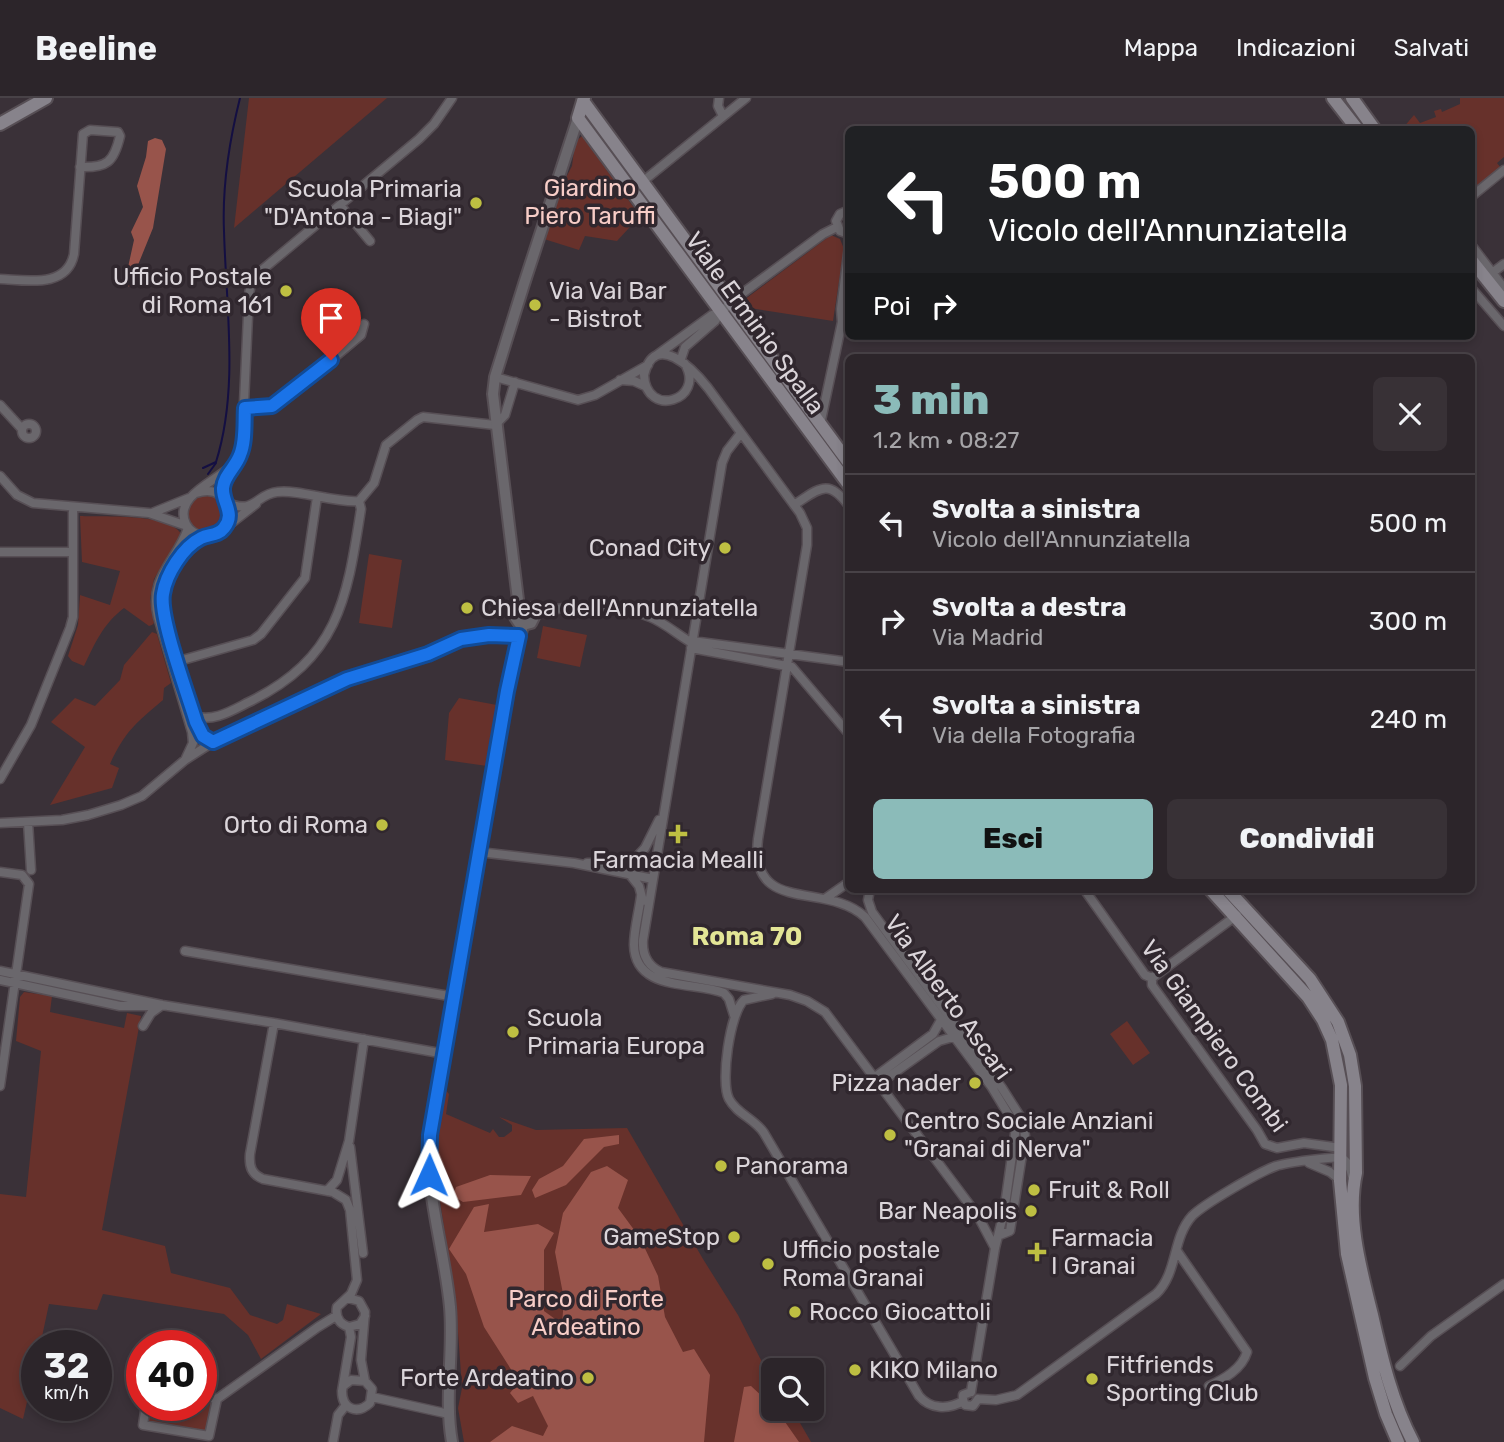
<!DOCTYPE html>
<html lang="it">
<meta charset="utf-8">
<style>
body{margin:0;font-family:Rubik,sans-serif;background:#383136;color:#f1f3f6;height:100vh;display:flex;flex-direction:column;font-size:26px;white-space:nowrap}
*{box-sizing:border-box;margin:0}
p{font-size:23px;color:#a6a5a8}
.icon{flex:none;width:38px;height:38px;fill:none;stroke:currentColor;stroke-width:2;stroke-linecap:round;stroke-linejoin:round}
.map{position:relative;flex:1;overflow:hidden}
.side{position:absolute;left:845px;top:256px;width:630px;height:539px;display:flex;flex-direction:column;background:#2c252a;border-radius:10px;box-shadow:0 4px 10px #0003,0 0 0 2px #484247}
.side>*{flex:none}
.banner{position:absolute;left:845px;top:28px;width:630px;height:214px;border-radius:10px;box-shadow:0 4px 10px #0003,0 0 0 2px #484247;background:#202124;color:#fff;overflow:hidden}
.controls{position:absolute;left:761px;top:1260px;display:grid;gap:14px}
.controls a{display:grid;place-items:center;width:63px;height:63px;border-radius:10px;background:#2c252a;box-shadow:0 4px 10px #0003,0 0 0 2px #484247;font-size:35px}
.speed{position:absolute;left:21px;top:1232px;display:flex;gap:14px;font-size:35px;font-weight:700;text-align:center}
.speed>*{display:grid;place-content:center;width:91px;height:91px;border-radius:50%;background:#2c252a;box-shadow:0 4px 10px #0003,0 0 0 2px #484247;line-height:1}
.speed small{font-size:18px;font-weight:400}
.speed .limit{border:10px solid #d22;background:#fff;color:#111}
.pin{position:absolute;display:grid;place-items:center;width:60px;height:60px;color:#fff;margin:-72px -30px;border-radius:50% 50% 50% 0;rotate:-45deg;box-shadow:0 0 7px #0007}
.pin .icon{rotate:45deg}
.me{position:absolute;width:77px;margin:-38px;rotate:1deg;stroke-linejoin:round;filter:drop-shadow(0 0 5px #0008)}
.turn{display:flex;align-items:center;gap:24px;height:147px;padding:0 28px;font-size:32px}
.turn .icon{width:91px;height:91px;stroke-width:2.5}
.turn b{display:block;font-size:49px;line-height:60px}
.then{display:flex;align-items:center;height:66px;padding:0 28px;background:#0003;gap:14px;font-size:26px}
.round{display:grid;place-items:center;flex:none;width:74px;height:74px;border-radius:10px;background:#383136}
.overview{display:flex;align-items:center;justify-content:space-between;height:119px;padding:0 28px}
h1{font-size:42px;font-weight:800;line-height:52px;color:#8bbbb9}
.action{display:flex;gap:14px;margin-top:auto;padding:14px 28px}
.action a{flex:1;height:80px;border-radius:10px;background:#8bbbb9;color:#111;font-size:28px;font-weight:800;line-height:80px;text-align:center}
.action a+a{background:#383136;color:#f1f3f6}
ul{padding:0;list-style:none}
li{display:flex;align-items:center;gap:21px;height:98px;padding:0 28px;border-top:2px solid #484247}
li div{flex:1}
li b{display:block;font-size:26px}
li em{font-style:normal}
header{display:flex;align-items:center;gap:42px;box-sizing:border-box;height:98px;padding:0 35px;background:#2c252a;border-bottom:2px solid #484247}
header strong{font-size:33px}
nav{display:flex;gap:38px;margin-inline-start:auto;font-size:24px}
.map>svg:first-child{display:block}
</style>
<header>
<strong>Beeline</strong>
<nav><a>Mappa</a><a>Indicazioni</a><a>Salvati</a></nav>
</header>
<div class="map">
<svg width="1504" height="1344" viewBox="0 0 1504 1344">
<rect width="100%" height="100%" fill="#3a3138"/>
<path fill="#67312b" d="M249,0H387L234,130Z
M1460,0H1504V59L1497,65L1501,70L1472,94V32H1404L1403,30L1414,17L1420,25L1436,19L1434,13L1441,11L1442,14L1460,6Z
M582,38L640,118L617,143L585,138L579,152L544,141L561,89L572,68L575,44Z
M831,137L840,141L844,151L833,223L743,209L744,202Z
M188 415a18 18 0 1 1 36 0a18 18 0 1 1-36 0Z
M80,418C102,419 170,415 181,436L154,481L150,501L154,525L152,527L149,528L124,510C103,526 95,545 84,568L72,563L68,558L78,527L80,497L110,507L120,473L82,464Z
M369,456L402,462L392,530L359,525Z
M543,528L587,537L580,569L537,560Z
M152,534L157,536L171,585L164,590L163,602C137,624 125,633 110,666L119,670L112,690L50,707L85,649L51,624L75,600L95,608L120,582L124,567Z
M459,600L497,607L487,668L445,662L449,615Z
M24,894L52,898L50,914L124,930L127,915L141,918L102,1132L165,1148L171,1175L230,1190L250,1217L277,1226L283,1222L287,1206L321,1216L261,1261L248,1237L224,1216L103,1196L97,1212L49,1206L40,1248H37V1261L23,1321L0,1310V1096L26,1099L41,953L16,943L20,899Z
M1127,923L1150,955L1133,967L1110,936Z
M445,991L449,996L446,1016L490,1035L493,1031L499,1039H504L512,1033V1027L499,1019L536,1032L627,1030L703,1161L738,1217L763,1266L773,1280L774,1311H792L811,1344H464L458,1310L462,1290L456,1206L436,1078V1057Z
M201,1301L214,1303L207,1335L146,1324L149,1307H201Z"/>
<path fill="#98544b" d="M155,40L162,42L166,51L153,130L129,189L125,183L134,142L131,134L143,109L137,88L146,59L148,43Z
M619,1037V1046L604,1049L566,1087L535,1100L532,1092L539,1081L563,1068L584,1041Z
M607,1068L628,1082L618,1110L640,1140L658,1178L665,1219L683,1254L694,1251L710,1277L704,1344H490L512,1328L543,1338L548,1328L533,1298L518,1305L510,1295L519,1284L484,1229L466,1176L449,1151L474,1109L489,1106L484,1134L538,1126L554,1135L544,1152V1213L562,1226L564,1201L555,1154L563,1115L591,1074Z
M490,1077L531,1078L521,1097L463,1104L453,1098L456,1089Z
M751,1288L776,1311L799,1344H734L744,1289Z"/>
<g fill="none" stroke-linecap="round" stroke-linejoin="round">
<path stroke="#140f42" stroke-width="2" d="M203,370L216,364C239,291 226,209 224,133C222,87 229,44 240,0
M208,376L216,365"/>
<defs>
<path id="minor" d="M719,0L718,8L723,18
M631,93L746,0
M1472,98L1504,72
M340,107L370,143
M849,112L840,116L836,123L840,133L849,136
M1472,148L1504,190
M1492,175L1504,166
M0,181C26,182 67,191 74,156L83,36L90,32L118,34L120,38C114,64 107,70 80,69
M1472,191L1504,228
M842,224L847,214L849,201
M657,257L712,217L721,214
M681,261L685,249L715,223L721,214L736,200L823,136L837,129
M685,266C706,302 646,321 644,277C655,232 693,271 708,290L800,415L807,430V447L758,741C749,818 827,783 865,819L991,988L1016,1029L1004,1114L995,1150L971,1294
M495,279L578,302L595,297L648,267
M620,282L634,283L645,288
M0,307L22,331
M245,310H268L282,303L361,237L364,226
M22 333a7 7 0 1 1 14 0a7 7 0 1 1-14 0Z
M820,327L842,224L841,211L849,148
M741,335L727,353L722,365L643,842C642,857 648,868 661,874L790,897L807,903L825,914L978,1118L995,1150
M0,378L17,397L33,405L149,415L187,428
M196,395C237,381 240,444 203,438C196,437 189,432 186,426C173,400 213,384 228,371
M223,400C223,377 238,369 242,348L249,196L251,186L262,172L419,41L434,26L452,0
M226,404C254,418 256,396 277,394C299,391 334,405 359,403L374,385L386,347L417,322L423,319L495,327L505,317L515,284
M794,407C819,391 828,379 849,408
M152,415L189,400
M225,430L256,406
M205,438C181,450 163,479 162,505L196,624L203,638L213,644
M0,454H73
M533,515C571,507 614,503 650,519C665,525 678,537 692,545
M692,543L849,564
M691,550L792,569L849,636
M172,565L253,542L261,536L305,480L317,399
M194,618C214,624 231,613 249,604C339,560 347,501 361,411L359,403
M186,660L193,645L192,634L158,519C148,479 177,463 188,430
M0,681L31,627L70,530L73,519V410
M28,724L31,772
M0,725L62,722L88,717L121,707L142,698L185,662L213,644L347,581L428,556L465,539L519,538
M479,754L574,765L653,781
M587,765L632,764L645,750L659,722
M0,774L22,777L29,786L0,988
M631,778L639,788L643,803
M870,791L868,802L872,814L1002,990L1023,1023L1025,1038L1010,1133L1000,1137
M1084,791L1145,877L1152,880
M641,798C639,814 634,831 634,847C635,894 694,883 724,895L729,901L734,917
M826,800L849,784
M185,853L455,899
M0,873L162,907L274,925L445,956
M1152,880V887L1257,1032L1265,1046L1277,1050L1304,1045L1341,1050
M1152,880L1237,817
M0,882L120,908H148
M772,896L744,902C730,915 720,984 729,1001C737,1016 755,1021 764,1035L919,1298C930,1311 948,1312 963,1303
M274,925L250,1056C249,1068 251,1076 263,1081L333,1094L346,1102L350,1112L357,1182L351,1196L337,1209C335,1219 339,1226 349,1229L360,1226L365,1218
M143,928L151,915L162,907
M875,979L933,936L941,922
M880,985L939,943L953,939
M350,1049L363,1155
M1309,1065L1330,1074L1340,1082
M327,1093L337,1082L349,1043L364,941
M1177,1153L1247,1254C1242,1271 1224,1281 1209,1288
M348,1200L359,1203L365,1214L361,1262L365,1283
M1400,1268L1431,1238L1504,1186
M343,1288L351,1282L365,1283L372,1291L370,1305C357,1317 342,1311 342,1293L351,1239L349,1229
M971,1294L963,1297V1302L965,1307L973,1308L978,1301
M372,1299L449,1316
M217,1301L318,1229L336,1218
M978,1301L996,1302L1017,1297L1156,1196C1178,1175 1172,1140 1192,1118C1204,1106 1259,1074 1276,1068C1285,1065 1333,1058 1341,1060C1348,1063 1351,1072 1352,1078
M146,1307L143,1327L209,1338L217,1301L201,1298
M333,1344L338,1317L346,1307"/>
<path id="tertiary" d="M523,527L519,525L515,519L519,510L493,296L495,279L524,186L578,20
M452,1344C444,1299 454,1254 450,1209C445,1155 427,1102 429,1047L507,593L523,527L531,525L534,519L529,510H519"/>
<path id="secondary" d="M584,0L578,20L849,387
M1333,0L1358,32
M1352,0L1375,32
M583,3L849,365
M0,26L46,0
M1472,163L1504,203
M1210,791L1308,899L1323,922L1332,942L1341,987L1340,1083L1347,1156L1375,1280L1386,1316L1398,1344
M1227,791L1310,881L1338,924L1350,957L1355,988L1356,1075C1346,1120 1361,1173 1372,1217C1382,1261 1392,1304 1413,1344"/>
</defs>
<use href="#minor" stroke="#574f55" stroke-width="11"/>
<use href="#tertiary" stroke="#574f55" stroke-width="14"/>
<use href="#secondary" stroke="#574f55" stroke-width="16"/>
<use href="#minor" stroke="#6a676c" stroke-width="8"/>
<use href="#tertiary" stroke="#6a676c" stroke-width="10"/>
<use href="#secondary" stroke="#87838b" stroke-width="12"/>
</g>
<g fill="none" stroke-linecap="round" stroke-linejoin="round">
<defs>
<path id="route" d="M331,262L272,308L245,310C244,324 246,343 240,357C236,369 224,377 223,390C222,405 236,415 224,430C218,438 209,436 201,440C183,449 166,476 163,496C159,520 188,597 196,624L203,638L213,644L347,581L428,556L461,541L489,537L519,538L507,593L430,1037L429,1077"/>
</defs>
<use href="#route" stroke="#114b97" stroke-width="18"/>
<use href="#route" stroke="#1a73e8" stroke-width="12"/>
</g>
<g fill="#bebf42" stroke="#30272e" stroke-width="2.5">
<circle cx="476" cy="105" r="7"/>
<circle cx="286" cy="193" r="7"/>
<circle cx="535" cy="207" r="7"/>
<circle cx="725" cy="450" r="7"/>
<circle cx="467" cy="510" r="7"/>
<circle cx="382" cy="727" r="7"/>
<path d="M674.5 725.5h7v7h7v7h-7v7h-7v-7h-7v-7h7z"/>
<circle cx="513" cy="934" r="7"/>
<circle cx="975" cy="985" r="7"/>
<circle cx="890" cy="1037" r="7"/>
<circle cx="721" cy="1068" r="7"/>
<circle cx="1034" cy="1092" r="7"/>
<circle cx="1031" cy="1113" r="7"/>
<circle cx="734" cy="1139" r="7"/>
<path d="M1033.5 1143.5h7v7h7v7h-7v7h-7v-7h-7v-7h7z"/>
<circle cx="768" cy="1166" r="7"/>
<circle cx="795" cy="1214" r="7"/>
<circle cx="855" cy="1272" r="7"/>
<circle cx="588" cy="1280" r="7"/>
<circle cx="1092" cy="1281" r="7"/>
</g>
<g text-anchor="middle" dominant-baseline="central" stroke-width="7" stroke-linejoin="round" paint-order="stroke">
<g font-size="24" fill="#f7cdc7" stroke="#30272e">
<text x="590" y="90">Giardino<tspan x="590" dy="28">Piero Taruffi</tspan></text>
<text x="586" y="1201">Parco di Forte<tspan x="586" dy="28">Ardeatino</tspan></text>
</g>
<g font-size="24" fill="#dbd5da" stroke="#30272e" text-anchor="start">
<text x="462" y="91" text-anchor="end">Scuola Primaria<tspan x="462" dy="28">"D'Antona - Biagi"</tspan></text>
<text x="272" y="179" text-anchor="end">Ufficio Postale<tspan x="272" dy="28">di Roma 161</tspan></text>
<text x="549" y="193">Via Vai Bar<tspan x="549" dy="28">- Bistrot</tspan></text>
<text x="711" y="450" text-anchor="end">Conad City</text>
<text x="481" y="510">Chiesa dell'Annunziatella</text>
<text x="368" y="727" text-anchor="end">Orto di Roma</text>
<text x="678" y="762" text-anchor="middle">Farmacia Mealli</text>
<text x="527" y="920">Scuola<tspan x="527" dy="28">Primaria Europa</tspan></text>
<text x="961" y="985" text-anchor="end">Pizza nader</text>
<text x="904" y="1023">Centro Sociale Anziani<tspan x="904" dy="28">"Granai di Nerva"</tspan></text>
<text x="735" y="1068">Panorama</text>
<text x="1048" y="1092">Fruit &amp; Roll</text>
<text x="1017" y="1113" text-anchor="end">Bar Neapolis</text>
<text x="720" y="1139" text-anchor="end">GameStop</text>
<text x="1051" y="1140">Farmacia<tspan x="1051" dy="28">I Granai</tspan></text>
<text x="782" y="1152">Ufficio postale<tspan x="782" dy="28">Roma Granai</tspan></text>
<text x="809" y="1214">Rocco Giocattoli</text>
<text x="1106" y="1267">Fitfriends<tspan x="1106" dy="28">Sporting Club</tspan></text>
<text x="869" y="1272">KIKO Milano</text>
<text x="574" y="1280" text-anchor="end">Forte Ardeatino</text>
</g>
<g font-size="24" fill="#dbd5da" stroke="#30272e">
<text transform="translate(755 225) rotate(54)">Viale Erminio Spalla</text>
<text transform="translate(948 899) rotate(54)">Via Alberto Ascari</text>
<text transform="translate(1214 938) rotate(54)">Via Giampiero Combi</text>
</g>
<g font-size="26" font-weight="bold" fill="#e3e596" stroke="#30272e">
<text x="747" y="838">Roma 70</text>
</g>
</g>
</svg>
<div class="controls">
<a><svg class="icon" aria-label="search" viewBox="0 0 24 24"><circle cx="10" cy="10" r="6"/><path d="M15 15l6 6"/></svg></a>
</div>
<div class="speed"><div>32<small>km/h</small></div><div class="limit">40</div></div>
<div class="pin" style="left:331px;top:262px;background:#d93025"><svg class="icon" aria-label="arrive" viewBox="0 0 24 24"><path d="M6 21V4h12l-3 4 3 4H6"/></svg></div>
<svg class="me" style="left:429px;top:1077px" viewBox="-20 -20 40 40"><path d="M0-17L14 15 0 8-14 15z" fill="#1a73e8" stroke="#fff" stroke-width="4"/></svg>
<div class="banner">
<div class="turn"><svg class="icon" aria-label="left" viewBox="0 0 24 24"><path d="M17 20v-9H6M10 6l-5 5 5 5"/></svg><div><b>500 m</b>Vicolo dell'Annunziatella</div></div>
<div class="then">Poi<svg class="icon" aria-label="right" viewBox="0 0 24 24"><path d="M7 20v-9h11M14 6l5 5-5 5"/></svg></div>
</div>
<section class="side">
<div class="overview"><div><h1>3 min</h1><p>1.2 km · 08:27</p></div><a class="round"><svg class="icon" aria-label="close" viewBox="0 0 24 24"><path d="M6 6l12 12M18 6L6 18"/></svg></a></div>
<ul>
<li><svg class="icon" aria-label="left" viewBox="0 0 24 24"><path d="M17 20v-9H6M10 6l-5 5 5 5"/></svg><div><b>Svolta a sinistra</b><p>Vicolo dell'Annunziatella</p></div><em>500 m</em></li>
<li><svg class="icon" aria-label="right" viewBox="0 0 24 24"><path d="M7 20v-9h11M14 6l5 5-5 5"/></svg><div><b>Svolta a destra</b><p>Via Madrid</p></div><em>300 m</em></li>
<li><svg class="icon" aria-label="left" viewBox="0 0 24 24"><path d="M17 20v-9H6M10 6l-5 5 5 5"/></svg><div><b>Svolta a sinistra</b><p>Via della Fotografia</p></div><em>240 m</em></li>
</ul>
<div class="action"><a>Esci</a><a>Condividi</a></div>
</section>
</div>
